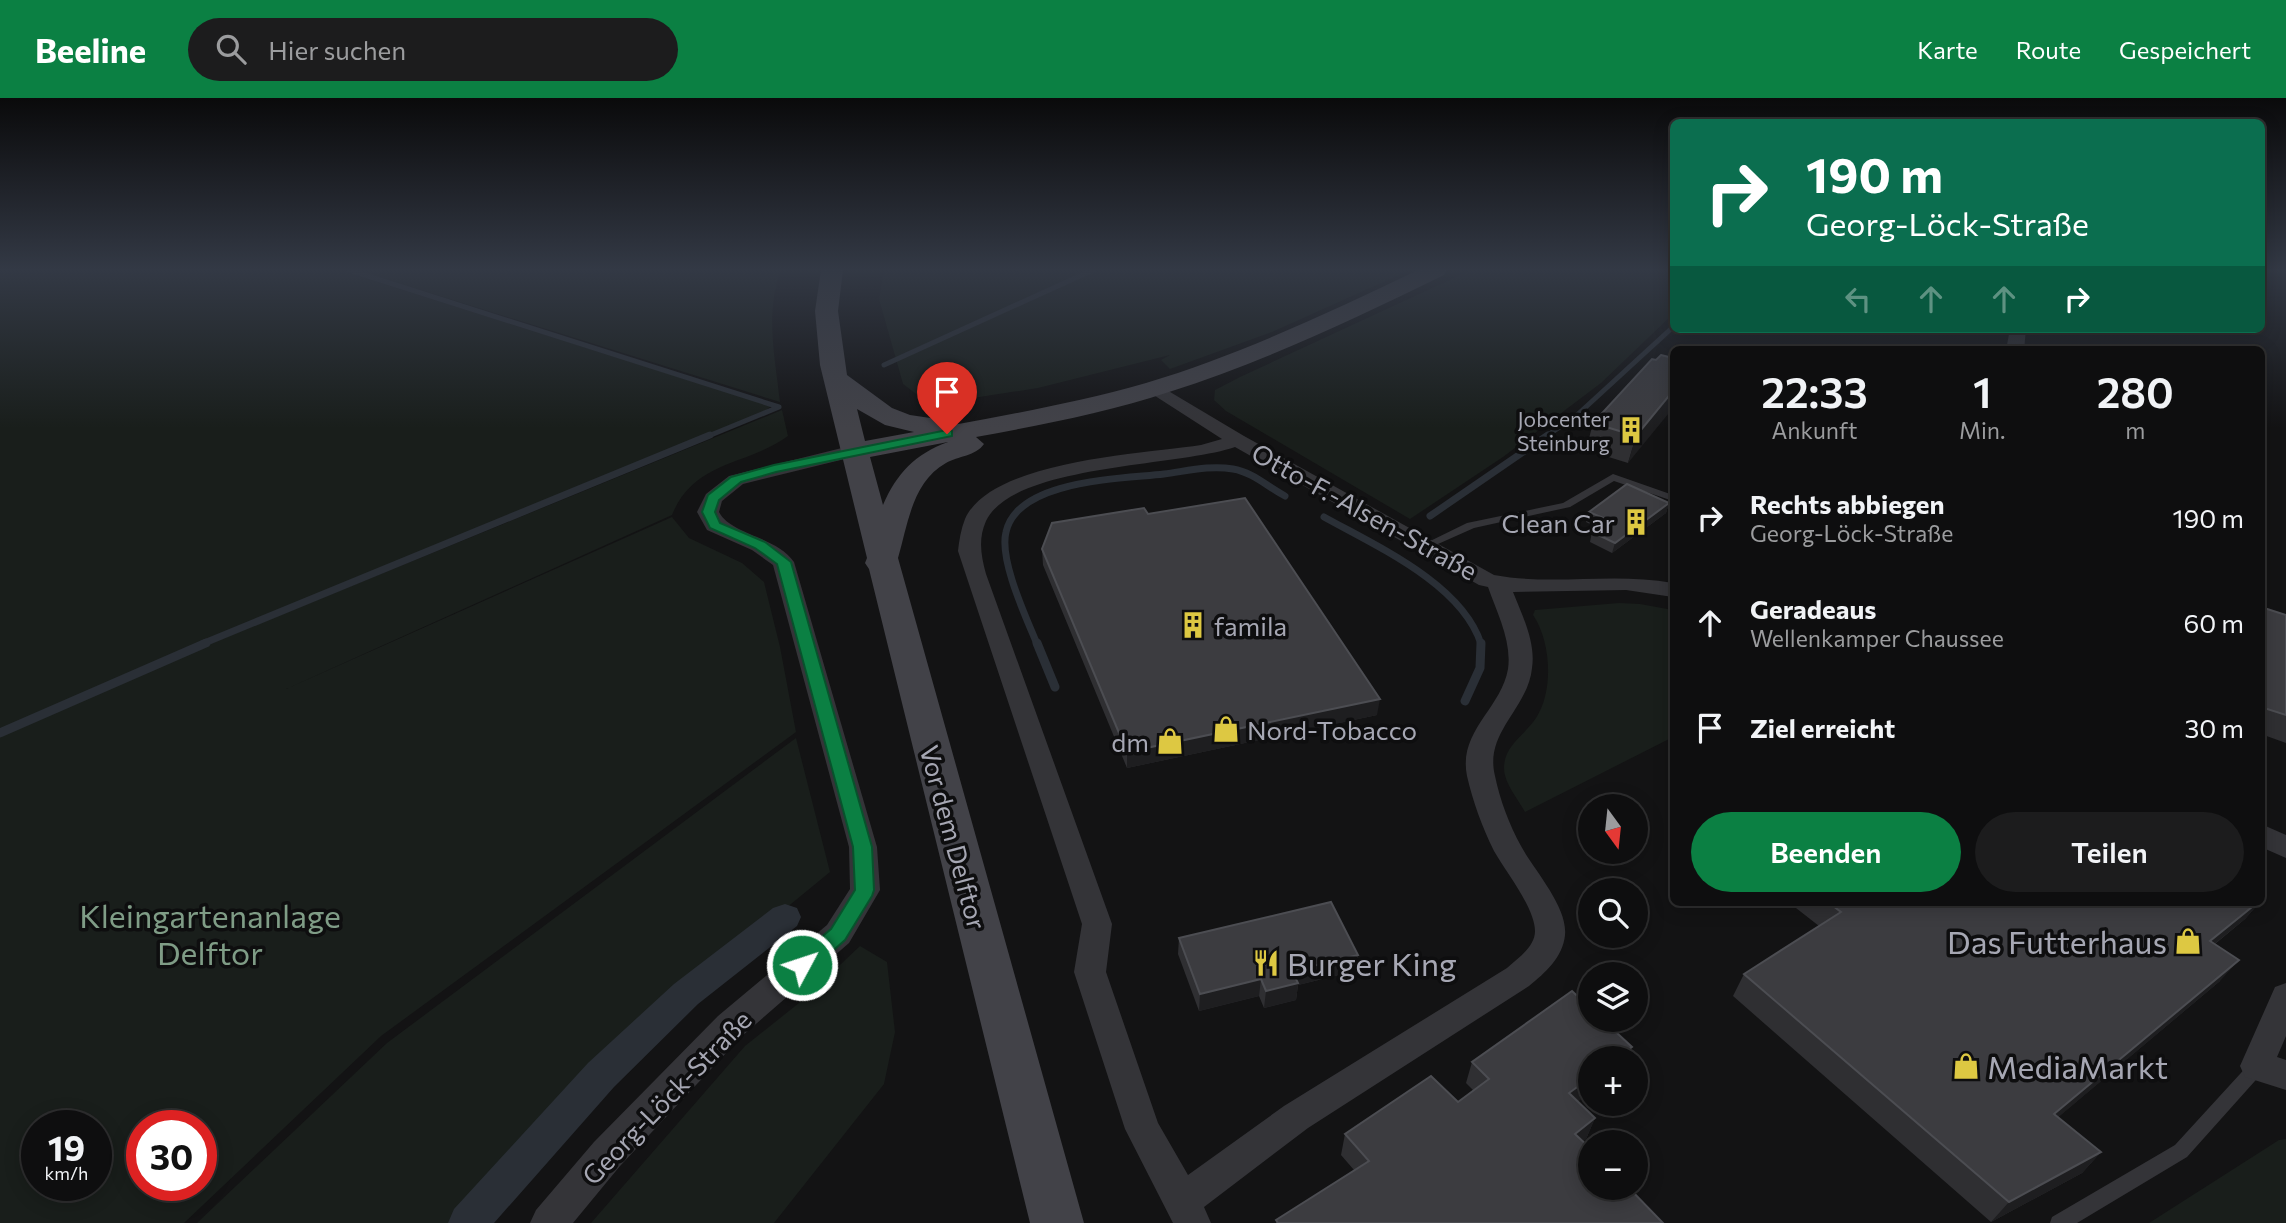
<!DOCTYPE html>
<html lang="de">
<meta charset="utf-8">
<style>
body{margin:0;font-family:Commissioner,sans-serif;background:#1c1c1d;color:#f1f3f6;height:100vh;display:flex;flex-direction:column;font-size:26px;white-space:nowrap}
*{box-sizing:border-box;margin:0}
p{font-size:23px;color:#9b9c9e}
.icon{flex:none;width:38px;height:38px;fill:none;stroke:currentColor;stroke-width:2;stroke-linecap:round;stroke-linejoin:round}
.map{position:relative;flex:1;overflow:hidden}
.side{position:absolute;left:1670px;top:248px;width:595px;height:560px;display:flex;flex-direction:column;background:#0e0e0f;border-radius:10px;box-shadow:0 4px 18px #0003,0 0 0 2px #2e2e2f}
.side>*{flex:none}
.top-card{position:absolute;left:1670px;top:21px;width:595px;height:214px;border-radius:10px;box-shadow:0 4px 18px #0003,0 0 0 2px #2e2e2f;background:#0b6e4f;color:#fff;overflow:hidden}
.needle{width:46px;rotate:165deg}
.tools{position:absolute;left:1578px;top:696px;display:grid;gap:14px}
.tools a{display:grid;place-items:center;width:70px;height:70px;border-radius:50%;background:#0e0e0f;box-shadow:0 4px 18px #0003,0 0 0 2px #2e2e2f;font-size:35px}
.speed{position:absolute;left:21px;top:1012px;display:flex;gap:14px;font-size:35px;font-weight:700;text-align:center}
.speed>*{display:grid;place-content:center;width:91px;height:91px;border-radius:50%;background:#0e0e0f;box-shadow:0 4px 18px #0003,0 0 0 2px #2e2e2f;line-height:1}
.speed small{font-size:18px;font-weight:400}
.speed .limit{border:10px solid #d22;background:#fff;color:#111}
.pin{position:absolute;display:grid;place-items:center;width:60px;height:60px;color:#fff;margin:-72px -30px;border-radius:50% 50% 50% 0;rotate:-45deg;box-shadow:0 0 7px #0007}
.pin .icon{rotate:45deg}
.me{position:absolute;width:77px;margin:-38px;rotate:50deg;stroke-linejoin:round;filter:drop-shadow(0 0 5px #0008)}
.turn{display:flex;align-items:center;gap:24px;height:147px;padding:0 21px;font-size:32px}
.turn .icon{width:91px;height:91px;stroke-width:2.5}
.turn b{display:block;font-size:49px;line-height:60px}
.lanes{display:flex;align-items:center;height:66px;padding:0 21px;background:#0003;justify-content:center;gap:35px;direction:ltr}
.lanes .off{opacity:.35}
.eta{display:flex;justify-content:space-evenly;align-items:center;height:119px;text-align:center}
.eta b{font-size:42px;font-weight:600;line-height:49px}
.button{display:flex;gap:14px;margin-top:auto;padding:14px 21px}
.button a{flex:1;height:80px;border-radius:42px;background:#0b8043;color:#fff;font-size:28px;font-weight:600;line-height:80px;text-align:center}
.button a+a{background:#1c1c1d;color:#f1f3f6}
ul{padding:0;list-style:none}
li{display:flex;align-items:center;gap:21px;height:105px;padding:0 21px}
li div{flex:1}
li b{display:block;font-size:26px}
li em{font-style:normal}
header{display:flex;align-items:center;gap:42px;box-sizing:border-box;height:98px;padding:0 35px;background:#0b8043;color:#fff}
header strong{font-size:33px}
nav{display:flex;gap:38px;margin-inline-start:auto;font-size:24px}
.search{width:490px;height:63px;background:#1c1c1d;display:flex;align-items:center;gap:18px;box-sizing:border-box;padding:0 24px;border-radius:38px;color:#9b9c9e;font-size:26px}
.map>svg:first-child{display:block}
</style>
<header>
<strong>Beeline</strong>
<div class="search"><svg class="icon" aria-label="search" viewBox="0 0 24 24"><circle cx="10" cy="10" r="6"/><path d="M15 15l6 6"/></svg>Hier suchen</div>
<nav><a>Karte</a><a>Route</a><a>Gespeichert</a></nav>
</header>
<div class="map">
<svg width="2286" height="1125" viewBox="0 0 2286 1125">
<rect width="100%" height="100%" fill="#131314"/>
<path fill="#191e1b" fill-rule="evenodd" d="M0,172H339L771,308L764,314L134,573L0,633Z
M357,172H781C765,215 775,259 780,304Z
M884,172H1410L1272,234L1170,271L1161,262L1170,257L1038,290L960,302H924L903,286L879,201Z
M1471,172H1673V216L1601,285L1503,359L1410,421L1226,313L1214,302L1215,292L1240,279Z
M782,312L788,338C747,368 694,362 672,417L286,591L672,419L689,440L742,465L764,484L780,549L796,634L381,938L184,1125H0V636L136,576ZM37,1027H96V1087H37ZM201,1027V1087H142V1027Z
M1619,505L1640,506L1673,512V639L1525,714C1518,701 1504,685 1504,670C1504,647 1525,637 1536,620C1554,593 1551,543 1533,517L1535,512Z
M796,640L830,774L606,958L452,1125H197L387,945Z
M860,848L887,864L895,934L884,986L774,1125H591L745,948L804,901Z
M2286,1041V1125H2149L2279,1042Z"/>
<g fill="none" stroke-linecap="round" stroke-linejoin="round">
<path stroke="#2a2f36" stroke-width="5" d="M349,172L779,309
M884,267L1093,172
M706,339L779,309
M1545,339L1576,318L1673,229"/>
<path stroke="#2a2f36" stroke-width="7" d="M1430,418L1548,337
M1324,419C1376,448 1462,486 1481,546
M202,546L710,337
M1037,546C1026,519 999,462 1006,434C1018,381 1122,381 1164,376C1187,373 1210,367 1233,371C1252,374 1268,389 1285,398"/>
<path stroke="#2a2f36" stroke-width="9" d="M1037,545L1055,589
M1465,603L1480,570L1481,545
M0,635L206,545"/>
<path fill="#2a2f36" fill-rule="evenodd" d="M785,806L797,810L801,819L797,828L698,906L614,989L494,1125H448L454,1111L588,965L674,886L773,810Z"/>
<path fill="#343438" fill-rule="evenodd" d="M1613,376L1673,397V403L1614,383L1570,409L1474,430L1429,450H1421L1420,448L1467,425L1563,405Z
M2257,961L2263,964L2265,969L2263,974L2187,1059L2077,1125H2050L2052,1119L2175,1047L2251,964Z"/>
<path fill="#343438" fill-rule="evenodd" d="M2010,231H2026L2024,252H2006Z
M1155,285L1244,338L1494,477C1553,488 1613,474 1673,485V499L1626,492L1513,494C1522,517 1536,544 1532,570C1528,611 1484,634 1495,678C1500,702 1509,726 1521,748C1534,772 1568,809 1565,837C1563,859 1545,875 1529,888L1308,1030L1204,1109L1211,1125H1173L1125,1031L1074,874L1082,826L958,453C959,443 961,431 965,421C991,362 1144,356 1201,347L1222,341L1149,294L1146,290ZM1235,349L1479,487L1488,489C1497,515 1512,543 1508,571C1501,611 1458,633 1467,678C1473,704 1482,729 1494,753C1506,774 1535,810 1535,833C1535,849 1518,860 1507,870L1284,1008L1188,1077L1158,1025L1106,874L1112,826L986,476C981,458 978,441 986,423C1013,366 1178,369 1235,349Z
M854,347L864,353L861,357L743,386L722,403L719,414C731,437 776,438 794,464L877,749L880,792L849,845L742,938L620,1068L573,1125H530L536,1112L594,1044L718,918L827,827L850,791L849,749L773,467L752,452L707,432L697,414L706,396L729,378Z
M2261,726L2286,737V760L2261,749Z
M2286,885V938L2277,959L2286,962V992L2245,979L2240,968L2275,889Z"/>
<path fill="#424248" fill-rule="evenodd" d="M821,172H843L838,213L847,277L892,310L910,317L951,323L953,327C1018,315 1083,303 1146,285C1240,257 1330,214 1418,172H1447L1444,177C1354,221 1264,264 1169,294C1106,315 1041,327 976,339L984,346C976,358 958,358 946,365C912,384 908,426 898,460L1084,1125H1030L869,471L865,465L867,460L820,267L815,213ZM857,311L885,327L914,334L865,343ZM948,344C915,356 897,375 883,407L870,359Z"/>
</g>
<path fill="#2f2f32" d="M1661,257L1628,365L1586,352L1593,325Z
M1669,405L1666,415L1612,455L1590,444L1592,434L1598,430L1586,424L1589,414Z
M1148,416L1377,617L1127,670L1043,467L1042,451Z
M2261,509L2286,517V645L2261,636Z
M1798,805H2259L2245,821L2215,846L2220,883L2058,1019L2101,1054L2082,1075L1991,1124L1733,898L1744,876L1819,828L1796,810Z
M1179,840L1358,857L1355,873L1298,887L1296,902L1264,910L1259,898L1199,913L1178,856Z
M1632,949L1627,961H1591V994L1578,1003L1595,1020L1586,1041L1583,1043L1663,1125H1276V1122L1354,1072L1341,1057L1345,1036L1458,1004L1473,992L1466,985L1472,964Z"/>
<path fill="#1e1e20" d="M1673,293V310L1628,365L1636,338Z
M1669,405L1666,415L1612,455L1615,445Z
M1380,601L1377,617L1127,670V654Z
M2257,805H2259L2245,821L2191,865L2210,843Z
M1358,857L1355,873L1298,887L1296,902L1264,910L1266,893L1292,873Z
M2239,862L2220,883L2036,1038L2054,1016Z
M1261,881L1259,898L1199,913L1200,896Z
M1632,949L1627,961H1616Z
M1591,979V994L1561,1016L1569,995Z
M1595,1020L1586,1041L1566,1057L1575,1036Z
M2101,1054L2082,1075L1991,1124L2009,1104Z"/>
<path fill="#3c3c40" stroke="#4c4d52" stroke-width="2" d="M1661,257L1673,260V293L1636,338L1593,325L1652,261L1656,262Z
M1627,386L1669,405L1615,445L1592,434L1608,422L1589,414Z
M1245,400L1380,601L1127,654L1042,451L1052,425L1144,410L1148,416Z
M2261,509L2286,517V617L2261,609Z
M1331,804L1358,857L1292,873L1298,885L1266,893L1261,881L1200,896L1179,840Z
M1829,805H2257L2210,843L2239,862L2054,1016L2101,1054L2009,1104L1744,876L1841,814Z
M1572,893L1591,911V922H1603L1632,949L1616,961H1591V979L1569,995L1595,1020L1575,1036L1591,1051V1090H1629L1663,1125H1278L1276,1122L1369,1063L1345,1036L1431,978L1458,1004L1489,981L1472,964Z"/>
<linearGradient id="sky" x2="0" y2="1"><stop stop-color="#0a0a0b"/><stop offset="0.52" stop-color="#333945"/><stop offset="1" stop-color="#333945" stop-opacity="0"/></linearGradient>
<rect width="2286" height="330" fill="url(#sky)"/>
<path fill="#0b8043" stroke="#07532c" stroke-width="2" d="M947,332L952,333V338L776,374L741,384L719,402L715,414L720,425L765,444L791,464L872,749L874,792L872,798L845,842L810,873L802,875L795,873L792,867L795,861L831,831L855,792L853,749L777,466L755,450L710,430L702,414L708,397L731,379L774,367Z"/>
<defs>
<symbol id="building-bare" viewBox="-9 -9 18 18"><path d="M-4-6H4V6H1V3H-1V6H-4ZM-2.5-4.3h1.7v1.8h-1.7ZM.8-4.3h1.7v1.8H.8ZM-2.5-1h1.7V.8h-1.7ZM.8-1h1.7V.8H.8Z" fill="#ddc842" stroke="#0e0e0f" stroke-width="2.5" paint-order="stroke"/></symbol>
<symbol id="shop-bare" viewBox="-9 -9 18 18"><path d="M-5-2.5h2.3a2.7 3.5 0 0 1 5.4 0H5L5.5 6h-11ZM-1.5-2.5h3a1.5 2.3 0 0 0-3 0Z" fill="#ddc842" stroke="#0e0e0f" stroke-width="2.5" paint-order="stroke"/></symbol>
<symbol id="restaurant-bare" viewBox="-9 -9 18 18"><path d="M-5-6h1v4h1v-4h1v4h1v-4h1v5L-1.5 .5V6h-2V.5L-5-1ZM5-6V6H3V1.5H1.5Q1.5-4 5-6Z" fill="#ddc842" stroke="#0e0e0f" stroke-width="2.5" paint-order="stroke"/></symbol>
</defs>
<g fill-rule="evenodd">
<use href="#building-bare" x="1612" y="313" width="38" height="38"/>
<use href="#building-bare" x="1617" y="405" width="38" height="38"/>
<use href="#building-bare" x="1174" y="508" width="38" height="38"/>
<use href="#shop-bare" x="1207" y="612" width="38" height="38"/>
<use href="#shop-bare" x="1151" y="624" width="38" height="38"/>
<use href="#shop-bare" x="2169" y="824" width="38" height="38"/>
<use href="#restaurant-bare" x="1247" y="846" width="38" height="38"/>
<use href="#shop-bare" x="1947" y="949" width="38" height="38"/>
</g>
<g text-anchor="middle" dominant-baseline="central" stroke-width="7" stroke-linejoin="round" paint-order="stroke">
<g font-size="21" fill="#a6a7b3" stroke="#0e0e0f" text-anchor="end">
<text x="1610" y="320">Jobcenter<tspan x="1610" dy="24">Steinburg</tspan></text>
</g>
<g font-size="26" fill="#a6a7b3" stroke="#0e0e0f">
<text transform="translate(1365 413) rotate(29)">Otto-F.-Alsen-Straße</text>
<text transform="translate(954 739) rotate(75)">Vor dem Delftor</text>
<text transform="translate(666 999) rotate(-46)">Georg-Löck-Straße</text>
</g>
<g font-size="26" fill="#a6a7b3" stroke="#0e0e0f" text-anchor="end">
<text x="1615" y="424">Clean Car</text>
<text x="1214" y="527" text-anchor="start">famila</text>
<text x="1247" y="631" text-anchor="start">Nord-Tobacco</text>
<text x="1149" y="643">dm</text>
</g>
<g font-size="32" fill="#7f9c86" stroke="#0e0e0f">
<text x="210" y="817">Kleingartenanlage<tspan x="210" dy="37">Delftor</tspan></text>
</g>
<g font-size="32" fill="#a6a7b3" stroke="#0e0e0f" text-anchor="start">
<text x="2167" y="843" text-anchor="end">Das Futterhaus</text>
<text x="1287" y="865">Burger King</text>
<text x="1987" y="968">MediaMarkt</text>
</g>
</g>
</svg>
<div class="tools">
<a><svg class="needle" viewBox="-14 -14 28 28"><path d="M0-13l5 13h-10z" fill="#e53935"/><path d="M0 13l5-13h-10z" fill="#9b9c9e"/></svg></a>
<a><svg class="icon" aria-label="search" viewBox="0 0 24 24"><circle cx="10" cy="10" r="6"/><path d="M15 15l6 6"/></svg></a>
<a><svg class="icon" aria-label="layers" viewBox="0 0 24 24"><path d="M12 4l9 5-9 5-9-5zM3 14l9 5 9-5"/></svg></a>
<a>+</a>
<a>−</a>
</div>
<div class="speed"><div>19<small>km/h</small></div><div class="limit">30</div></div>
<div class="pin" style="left:947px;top:336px;background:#d93025"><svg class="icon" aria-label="arrive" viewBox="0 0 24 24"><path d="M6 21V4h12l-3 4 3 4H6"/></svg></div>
<svg class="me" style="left:802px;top:867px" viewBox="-20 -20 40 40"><circle r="17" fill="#0b8043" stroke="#fff" stroke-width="3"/><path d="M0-11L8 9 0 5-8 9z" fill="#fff"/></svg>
<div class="top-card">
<div class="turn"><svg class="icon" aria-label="right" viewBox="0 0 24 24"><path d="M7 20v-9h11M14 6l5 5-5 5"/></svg><div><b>190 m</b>Georg-Löck-Straße</div></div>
<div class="lanes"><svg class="icon off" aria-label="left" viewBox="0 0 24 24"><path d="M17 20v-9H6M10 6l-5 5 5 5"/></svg><svg class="icon off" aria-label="ahead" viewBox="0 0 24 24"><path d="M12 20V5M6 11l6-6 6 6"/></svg><svg class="icon off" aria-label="ahead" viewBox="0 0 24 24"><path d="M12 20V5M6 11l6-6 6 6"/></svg><svg class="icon" aria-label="right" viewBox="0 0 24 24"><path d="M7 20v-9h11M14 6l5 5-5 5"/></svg></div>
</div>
<section class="side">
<div class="eta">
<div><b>22:33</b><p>Ankunft</p></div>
<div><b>1</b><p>Min.</p></div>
<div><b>280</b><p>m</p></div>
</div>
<ul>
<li><svg class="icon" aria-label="right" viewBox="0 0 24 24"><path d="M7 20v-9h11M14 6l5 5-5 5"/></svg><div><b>Rechts abbiegen</b><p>Georg-Löck-Straße</p></div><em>190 m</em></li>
<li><svg class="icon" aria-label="ahead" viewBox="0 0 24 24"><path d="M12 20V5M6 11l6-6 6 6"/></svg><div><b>Geradeaus</b><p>Wellenkamper Chaussee</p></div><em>60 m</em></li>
<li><svg class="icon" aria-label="arrive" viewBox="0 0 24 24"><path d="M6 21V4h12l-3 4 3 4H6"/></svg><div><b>Ziel erreicht</b></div><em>30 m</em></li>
</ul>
<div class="button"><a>Beenden</a><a>Teilen</a></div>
</section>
</div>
